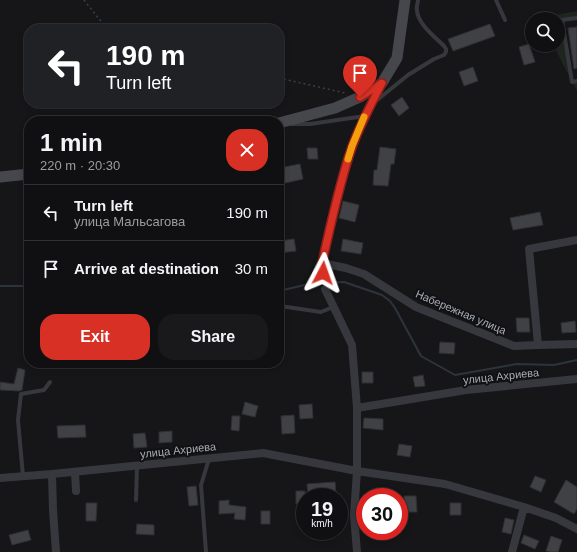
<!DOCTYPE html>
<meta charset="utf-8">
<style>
body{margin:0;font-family:Helvetica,sans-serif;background:#19191b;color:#f1f3f6;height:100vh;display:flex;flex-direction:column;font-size:15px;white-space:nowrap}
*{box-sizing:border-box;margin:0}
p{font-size:13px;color:#9c9d9f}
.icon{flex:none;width:22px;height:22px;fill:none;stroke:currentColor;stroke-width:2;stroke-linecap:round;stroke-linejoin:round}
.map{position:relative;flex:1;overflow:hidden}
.sheet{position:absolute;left:24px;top:116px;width:260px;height:252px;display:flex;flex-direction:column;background:#101012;border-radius:16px;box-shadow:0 2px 6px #0003,0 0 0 1px #303032}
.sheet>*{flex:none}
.banner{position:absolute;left:24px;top:24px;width:260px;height:84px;border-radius:16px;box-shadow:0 2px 6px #0003,0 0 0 1px #303032;background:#202124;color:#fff;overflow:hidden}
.controls{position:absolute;left:525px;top:12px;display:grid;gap:8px}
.controls a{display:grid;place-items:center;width:40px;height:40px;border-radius:50%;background:#101012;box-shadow:0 2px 6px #0003,0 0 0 1px #303032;font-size:20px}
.speed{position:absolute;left:296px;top:488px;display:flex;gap:8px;font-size:20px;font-weight:700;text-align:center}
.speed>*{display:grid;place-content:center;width:52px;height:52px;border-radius:50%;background:#101012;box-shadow:0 2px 6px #0003,0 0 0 1px #303032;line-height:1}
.speed small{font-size:10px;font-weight:400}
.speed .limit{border:6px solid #d22;background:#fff;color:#111}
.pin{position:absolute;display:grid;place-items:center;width:34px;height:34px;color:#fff;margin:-41px -17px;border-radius:50% 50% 50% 0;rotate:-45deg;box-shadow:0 0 4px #0007}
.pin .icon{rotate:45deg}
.me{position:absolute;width:44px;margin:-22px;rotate:4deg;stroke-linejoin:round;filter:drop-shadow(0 0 3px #0008)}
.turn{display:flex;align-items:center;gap:14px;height:84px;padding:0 16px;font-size:18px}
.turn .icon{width:52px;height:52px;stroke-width:2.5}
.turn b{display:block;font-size:28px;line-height:34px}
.round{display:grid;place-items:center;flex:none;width:42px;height:42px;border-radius:16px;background:#19191b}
.overview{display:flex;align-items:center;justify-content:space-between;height:68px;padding:0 16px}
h1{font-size:24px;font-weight:700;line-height:30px}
.action{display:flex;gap:8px;margin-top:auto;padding:8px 16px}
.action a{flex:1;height:46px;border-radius:16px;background:#d93025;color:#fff;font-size:16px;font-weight:700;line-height:46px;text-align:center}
.action a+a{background:#19191b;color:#f1f3f6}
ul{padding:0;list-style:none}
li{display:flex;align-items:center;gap:12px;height:56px;padding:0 16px;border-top:1px solid #303032}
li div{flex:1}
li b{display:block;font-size:15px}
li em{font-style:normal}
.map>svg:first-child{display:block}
</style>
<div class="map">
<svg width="577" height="552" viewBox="0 0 577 552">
<rect width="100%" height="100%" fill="#161618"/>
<path fill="#1e261f" d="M577,11V18L563,20L572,82L577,81V91L553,45H558V19H539V18Z"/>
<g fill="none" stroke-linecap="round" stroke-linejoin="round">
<path stroke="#2c353c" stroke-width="2" d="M0,286H29
M279,291L313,283L344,282L382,295L390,301L395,308L421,356L455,375L517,364L554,365L577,360"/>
</g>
<path fill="#404145" stroke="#303034" d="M490,24L495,36L453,51L448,39Z
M577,27V68L574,69L568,28Z
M529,44L535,62L524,65L519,47Z
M473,67L478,81L464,86L459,72Z
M402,97L409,108L399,116L391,105Z
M380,147L396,149L394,164H391L388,186L373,185L374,170H377Z
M307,148H317L318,159H308Z
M300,164L303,179L281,184L279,174V168Z
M343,201L359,205L355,222L339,218Z
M540,212L543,225L513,230L510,218Z
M294,239L296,251L279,253V241Z
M343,239L363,243L361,254L341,251Z
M516,318H529L530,332H517Z
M575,321L576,332L562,333L561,323Z
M440,342L455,343L454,354L439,353Z
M18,368L25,370L22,390L19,391L0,390V382L14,384Z
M362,372H373V383H362Z
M423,375L425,386L415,387L413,377Z
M245,402L258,406L255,417L242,414Z
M312,404L313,418L300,419L299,405Z
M294,415L295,433L282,434L281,416Z
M232,416H240L239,431L231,430Z
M364,418L383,419V430L363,428Z
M85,425L86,437L58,438L57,426Z
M172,431V442L159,443V432Z
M145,433L147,447L134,448L133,434Z
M399,444L412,446L410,457L397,455Z
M535,476L546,480L541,492L530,487Z
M566,480L577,487V509L574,514L554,502Z
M335,482L336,493L308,495L307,484Z
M196,486L198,505L189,506L187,487Z
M296,491H305V504H296Z
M404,496H416L417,512H405Z
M229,500V505L246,507L245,520L234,519L235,513L219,514V501Z
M86,503H97L96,521H86Z
M450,503H461V515H450Z
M261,511H270V524H261Z
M505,518L514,520L511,534L502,532Z
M137,524L154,525V535L136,534Z
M28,530L31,540L12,545L9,535Z
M524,535L539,541L535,549L521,543Z
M551,536L562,540L558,552H551L546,551Z"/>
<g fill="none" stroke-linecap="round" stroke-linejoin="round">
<path stroke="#3d3f44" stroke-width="1.5" stroke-dasharray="2 3" stroke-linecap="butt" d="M84,0L107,29
M279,78L345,93"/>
<path stroke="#37383d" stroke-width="4" d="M496,0L505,20
M577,18L562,20L572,82L577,81
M376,101L408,75L434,59L444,55L446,52V49L444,46C435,37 417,23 417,10C416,7 418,3 418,0
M292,124H310L365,116
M280,306L321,312L333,307
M23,476L18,420L21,394L44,390L50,382
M136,500L137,466
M206,552L201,485L209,459"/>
<path stroke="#37383d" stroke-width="8" d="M322,263L346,268L364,274L416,307L514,346L538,345L577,344
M323,273L322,263C331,224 339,185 352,147C359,125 371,105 382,84
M325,289L352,345L357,408V471L354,515L357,552
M538,345L529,249L577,240
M357,408L466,390L577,379
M75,472L76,491
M52,474L53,510L56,552
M0,478L52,474L263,453L357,471L445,484L524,507L556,518L577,529
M512,552L524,507"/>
<path stroke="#45474d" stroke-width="11" d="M279,123L335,108L360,97L382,83L397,58L405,0
M0,177L29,174"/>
</g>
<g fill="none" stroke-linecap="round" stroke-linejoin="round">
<defs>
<path id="route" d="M323,273L322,263C331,224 339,184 352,147C360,125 371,104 382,83L360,97"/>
</defs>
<use href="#route" stroke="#8d1f18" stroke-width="10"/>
<use href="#route" stroke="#d93025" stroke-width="7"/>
<path stroke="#f59e0b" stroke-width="7" d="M348,159L352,146L364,117"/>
</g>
<g text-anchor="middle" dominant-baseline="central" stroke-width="4" stroke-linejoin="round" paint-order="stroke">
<g font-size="11" fill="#a8adb8" stroke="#111113">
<text transform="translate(461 312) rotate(23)">Набережная улица</text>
<text transform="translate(501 376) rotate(-6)">улица Ахриева</text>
<text transform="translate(178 450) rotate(-6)">улица Ахриева</text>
</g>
</g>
</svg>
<div class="controls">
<a><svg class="icon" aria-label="search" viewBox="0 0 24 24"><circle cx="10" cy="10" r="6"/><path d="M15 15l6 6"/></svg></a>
</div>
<div class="speed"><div>19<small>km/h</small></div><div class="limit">30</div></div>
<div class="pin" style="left:360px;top:97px;background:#d93025"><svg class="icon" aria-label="arrive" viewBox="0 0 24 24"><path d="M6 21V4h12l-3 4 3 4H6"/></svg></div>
<svg class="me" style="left:323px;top:273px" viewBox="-20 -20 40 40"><path d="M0-17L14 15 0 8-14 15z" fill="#d93025" stroke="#fff" stroke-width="4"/></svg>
<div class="banner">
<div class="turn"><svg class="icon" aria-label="left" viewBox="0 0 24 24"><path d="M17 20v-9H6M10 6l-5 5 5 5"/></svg><div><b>190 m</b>Turn left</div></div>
</div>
<section class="sheet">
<div class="overview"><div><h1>1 min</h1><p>220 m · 20:30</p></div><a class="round" style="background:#d93025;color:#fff"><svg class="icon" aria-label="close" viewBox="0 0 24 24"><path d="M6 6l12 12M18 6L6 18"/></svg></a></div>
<ul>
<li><svg class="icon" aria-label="left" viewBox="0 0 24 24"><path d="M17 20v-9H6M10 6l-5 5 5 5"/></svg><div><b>Turn left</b><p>улица Мальсагова</p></div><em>190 m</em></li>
<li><svg class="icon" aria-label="arrive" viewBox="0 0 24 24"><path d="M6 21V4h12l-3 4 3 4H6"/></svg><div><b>Arrive at destination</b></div><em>30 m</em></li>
</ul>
<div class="action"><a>Exit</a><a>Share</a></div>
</section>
</div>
